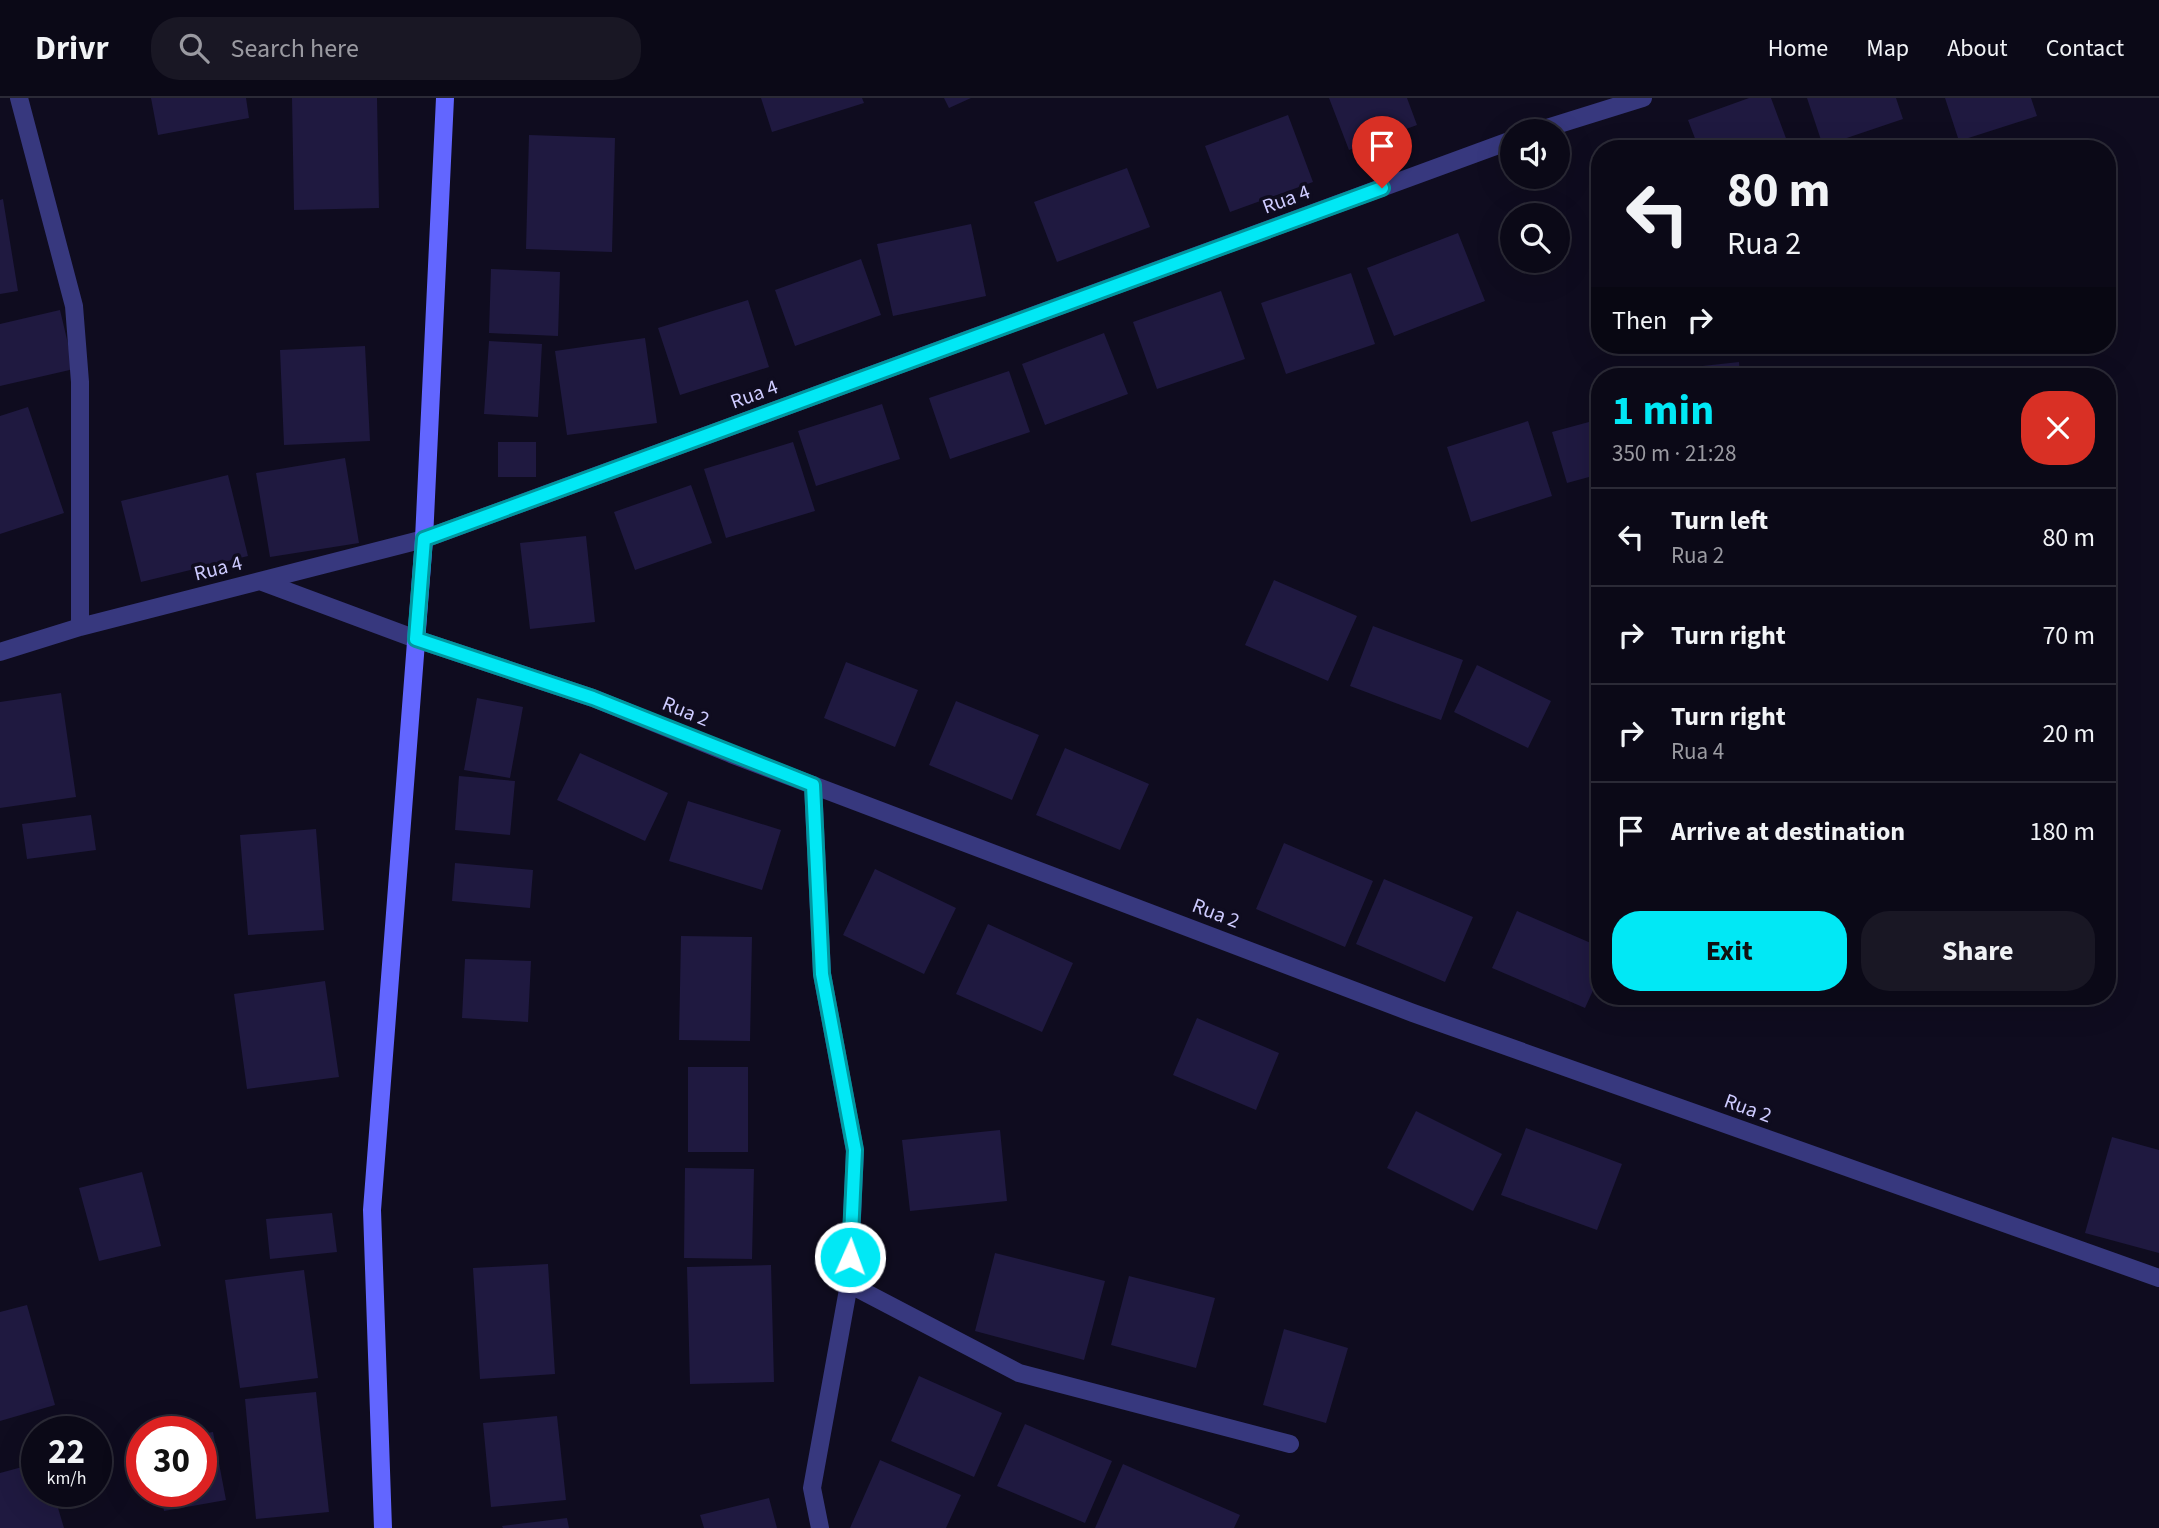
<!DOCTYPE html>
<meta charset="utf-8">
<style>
body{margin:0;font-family:"Source Sans 3",sans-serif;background:#191724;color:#f1f3f6;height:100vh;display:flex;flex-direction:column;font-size:26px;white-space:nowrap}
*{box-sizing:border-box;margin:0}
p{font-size:23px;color:#9a9aa1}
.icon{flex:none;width:38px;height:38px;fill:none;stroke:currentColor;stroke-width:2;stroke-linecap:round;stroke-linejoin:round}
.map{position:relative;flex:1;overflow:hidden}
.sheet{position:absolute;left:1591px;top:270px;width:525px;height:637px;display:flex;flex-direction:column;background:#0b0917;border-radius:28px;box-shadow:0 7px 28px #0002,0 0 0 2px #2b2a36}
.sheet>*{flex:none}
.guide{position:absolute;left:1591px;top:42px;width:525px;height:214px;border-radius:28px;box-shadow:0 7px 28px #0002,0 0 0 2px #2b2a36;background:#0b0917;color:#f1f3f6;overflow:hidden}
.fabs{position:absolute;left:1500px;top:21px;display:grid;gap:14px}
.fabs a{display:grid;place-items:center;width:70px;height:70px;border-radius:50%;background:#0b0917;box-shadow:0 7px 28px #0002,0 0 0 2px #2b2a36;font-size:35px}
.speed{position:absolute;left:21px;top:1318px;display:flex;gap:14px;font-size:35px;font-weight:700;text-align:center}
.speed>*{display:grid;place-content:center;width:91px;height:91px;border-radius:50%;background:#0b0917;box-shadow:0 7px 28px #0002,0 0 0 2px #2b2a36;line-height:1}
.speed small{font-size:18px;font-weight:400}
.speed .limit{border:10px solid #d22;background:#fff;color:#111}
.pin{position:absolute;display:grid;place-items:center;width:60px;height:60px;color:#fff;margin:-72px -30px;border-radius:50% 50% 50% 0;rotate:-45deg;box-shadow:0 0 7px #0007}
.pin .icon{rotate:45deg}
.me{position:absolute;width:77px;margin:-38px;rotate:2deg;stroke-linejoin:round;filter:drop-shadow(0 0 5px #0008)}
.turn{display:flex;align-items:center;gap:24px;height:147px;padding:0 21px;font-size:32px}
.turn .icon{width:91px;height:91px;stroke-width:2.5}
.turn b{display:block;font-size:49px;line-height:60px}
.then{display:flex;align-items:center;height:66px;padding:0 21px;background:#0003;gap:14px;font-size:26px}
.round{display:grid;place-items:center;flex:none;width:74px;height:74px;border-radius:28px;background:#191724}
.headline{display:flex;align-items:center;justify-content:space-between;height:119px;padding:0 21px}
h1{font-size:42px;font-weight:700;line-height:52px;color:#01e8f5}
.action{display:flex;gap:14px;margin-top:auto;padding:14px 21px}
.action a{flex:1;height:80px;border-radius:28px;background:#01e8f5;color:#111;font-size:28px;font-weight:700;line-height:80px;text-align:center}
.action a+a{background:#191724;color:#f1f3f6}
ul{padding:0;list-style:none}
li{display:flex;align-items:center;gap:21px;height:98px;padding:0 21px;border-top:2px solid #2b2a36}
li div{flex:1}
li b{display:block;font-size:26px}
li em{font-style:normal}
header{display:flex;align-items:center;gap:42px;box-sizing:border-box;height:98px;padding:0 35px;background:#0b0917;border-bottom:2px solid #2b2a36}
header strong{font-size:33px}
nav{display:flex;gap:38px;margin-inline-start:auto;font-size:24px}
.search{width:490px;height:63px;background:#191724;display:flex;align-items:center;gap:18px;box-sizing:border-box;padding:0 24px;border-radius:28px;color:#9a9aa1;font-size:26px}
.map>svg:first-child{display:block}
</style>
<header>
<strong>Drivr</strong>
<div class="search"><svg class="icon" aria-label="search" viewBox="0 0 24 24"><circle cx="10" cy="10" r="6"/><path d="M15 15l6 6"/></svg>Search here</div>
<nav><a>Home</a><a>Map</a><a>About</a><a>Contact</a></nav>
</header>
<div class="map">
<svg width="2159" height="1430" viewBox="0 0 2159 1430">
<rect width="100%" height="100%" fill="#0f0c1f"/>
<path fill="#1f1940" d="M151,0H246L249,20L158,37Z
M292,0H377L379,110L294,112Z
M761,0H862L864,5L772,34Z
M944,0H971L949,10Z
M1329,0H1407L1417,27L1349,52Z
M1749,0H1771L1790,51H1699L1688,22Z
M1807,0H1896L1903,21L1823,48Z
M1945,0H2031L2037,18L1959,43Z
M1288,17L1313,84L1230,114L1205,48Z
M529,37L615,40L612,154L526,151Z
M1127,70L1150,129L1057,164L1034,104Z
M3,101L18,193L0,196V102Z
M971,126L986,198L893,218L877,146Z
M1458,135L1485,203L1394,238L1367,170Z
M861,161L881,217L795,248L775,192Z
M491,171L560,174L558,238L489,235Z
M1351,175L1375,246L1286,276L1261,205Z
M1221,193L1245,261L1157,291L1133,224Z
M748,202L769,269L680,297L658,230Z
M60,212L74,271L0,288V226Z
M1104,235L1128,296L1045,327L1022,266Z
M645,240L657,325L567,337L555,253Z
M489,243L542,246L538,319L484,316Z
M365,248L370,343L284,347L280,252Z
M1739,264L1740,278H1667L1666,272Z
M1009,273L1030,334L950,361L929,300Z
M882,306L900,361L816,388L798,333Z
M28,309L64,415L0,436V318Z
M1600,321V376L1567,385L1552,334Z
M1528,323L1552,398L1471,424L1447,349Z
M498,344H536V379H498Z
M793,344L815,413L726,440L704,371Z
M345,360L359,445L270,459L256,375Z
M228,377L248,458L141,484L121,403Z
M691,387L712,445L635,472L614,414Z
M586,438L595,524L530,531L520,445Z
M1274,482L1357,518L1328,583L1245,547Z
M1373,528L1463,562L1441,622L1350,588Z
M846,564L918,592L895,649L824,620Z
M1477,567L1551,603L1528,650L1454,614Z
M61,595L76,699L0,710V604Z
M477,600L523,609L510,680L464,672Z
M956,603L1039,637L1012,702L929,667Z
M1065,650L1149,686L1120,752L1036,717Z
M580,655L668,695L645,743L557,702Z
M459,678L515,683L510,737L455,732Z
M688,703L781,732L762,792L669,763Z
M91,717L96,752L27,761L22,726Z
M316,731L324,832L248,837L240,737Z
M1284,745L1373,783L1345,849L1256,811Z
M455,765L533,772L530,810L452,803Z
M875,771L956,810L924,876L843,837Z
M1384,781L1473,819L1445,884L1356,846Z
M1517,813L1600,849V877L1585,910L1492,870Z
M988,826L1073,865L1042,934L956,896Z
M681,838L752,839L750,943L679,942Z
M465,861L531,863L528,924L462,920Z
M325,883L339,979L247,991L234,896Z
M1197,920L1279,955L1256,1012L1173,977Z
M688,969H748V1054H688Z
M1416,1013L1502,1056L1473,1113L1387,1070Z
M1526,1030L1622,1066L1597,1132L1501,1097Z
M1000,1032L1007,1103L910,1113L902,1042Z
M2112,1039L2159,1052V1155L2085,1135Z
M685,1070L754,1071L752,1161L684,1160Z
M142,1074L161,1148L99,1163L79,1090Z
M332,1115L337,1154L270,1161L266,1121Z
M995,1155L1105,1183L1084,1262L975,1233Z
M548,1166L555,1276L480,1281L473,1170Z
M771,1167L774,1284L690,1286L687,1169Z
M304,1172L318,1280L240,1290L225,1182Z
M1129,1178L1215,1200L1196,1270L1111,1247Z
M27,1207L55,1307L0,1323V1214Z
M1284,1231L1348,1250L1326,1325L1263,1307Z
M919,1278L1002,1315L974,1379L891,1343Z
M316,1294L329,1414L256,1421L245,1301Z
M557,1318L566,1402L491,1409L483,1325Z
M1025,1326L1112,1363L1085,1425L997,1388Z
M213,1334L226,1402L164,1413L160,1393H201V1336Z
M880,1362L961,1397L946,1430H850Z
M37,1365V1393H53L64,1430H0V1375Z
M1123,1366L1240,1417L1234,1430H1095Z
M769,1400L777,1430H704L700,1417Z
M567,1420L569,1430H503L502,1428Z"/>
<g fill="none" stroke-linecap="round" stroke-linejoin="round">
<path stroke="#37387e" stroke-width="18" d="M19,0L74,208L80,284V529
M1537,33L1643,0
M260,483L416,541L593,600L731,656L1413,915L2159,1180
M0,554L80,529L424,441L1512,42
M813,687L822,876L855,1053L849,1186L812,1390L820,1430
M849,1186L1019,1275L1290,1346"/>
<path stroke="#6266ff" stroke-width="18" d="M383,1430L372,1112L424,441L445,0"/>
</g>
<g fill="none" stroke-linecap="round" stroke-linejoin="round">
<defs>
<path id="route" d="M850,1159L855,1052L822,876L813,687L593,600L416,541L424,441L1382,90"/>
</defs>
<use href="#route" stroke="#01979f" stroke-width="18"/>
<use href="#route" stroke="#01e8f5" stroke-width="12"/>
</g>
<g text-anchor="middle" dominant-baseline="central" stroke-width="7" stroke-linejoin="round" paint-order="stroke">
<g font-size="21" fill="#cecbff" stroke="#0f0c1f">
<text transform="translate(1286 101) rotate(-20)">Rua 4</text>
<text transform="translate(754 296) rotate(-20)">Rua 4</text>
<text transform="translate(218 470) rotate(-14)">Rua 4</text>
<text transform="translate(686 613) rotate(22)">Rua 2</text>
<text transform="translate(1216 815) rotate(21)">Rua 2</text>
<text transform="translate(1748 1010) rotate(20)">Rua 2</text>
</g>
</g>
</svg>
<div class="fabs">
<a><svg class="icon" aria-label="sound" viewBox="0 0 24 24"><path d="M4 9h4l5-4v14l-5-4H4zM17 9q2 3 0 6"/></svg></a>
<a><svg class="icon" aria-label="search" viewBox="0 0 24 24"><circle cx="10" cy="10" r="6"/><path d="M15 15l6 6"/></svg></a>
</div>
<div class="speed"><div>22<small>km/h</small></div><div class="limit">30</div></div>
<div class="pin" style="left:1382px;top:90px;background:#d93025"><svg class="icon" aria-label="arrive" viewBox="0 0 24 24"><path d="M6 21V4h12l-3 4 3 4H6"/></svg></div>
<svg class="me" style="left:850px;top:1159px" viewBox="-20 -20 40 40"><circle r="17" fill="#01e8f5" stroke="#fff" stroke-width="3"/><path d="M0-11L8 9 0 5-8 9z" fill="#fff"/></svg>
<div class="guide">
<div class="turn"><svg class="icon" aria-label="left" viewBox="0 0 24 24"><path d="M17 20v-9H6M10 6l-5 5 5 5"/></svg><div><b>80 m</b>Rua 2</div></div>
<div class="then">Then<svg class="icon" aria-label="right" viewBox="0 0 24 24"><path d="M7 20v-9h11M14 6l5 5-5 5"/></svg></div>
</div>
<section class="sheet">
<div class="headline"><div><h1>1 min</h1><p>350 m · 21:28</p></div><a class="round" style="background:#d93025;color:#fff"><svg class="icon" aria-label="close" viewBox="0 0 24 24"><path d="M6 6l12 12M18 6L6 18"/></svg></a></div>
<ul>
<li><svg class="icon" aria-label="left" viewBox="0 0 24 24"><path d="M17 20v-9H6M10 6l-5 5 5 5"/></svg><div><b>Turn left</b><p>Rua 2</p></div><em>80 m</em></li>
<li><svg class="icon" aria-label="right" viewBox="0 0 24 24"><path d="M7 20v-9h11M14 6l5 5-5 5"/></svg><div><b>Turn right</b></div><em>70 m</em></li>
<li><svg class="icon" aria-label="right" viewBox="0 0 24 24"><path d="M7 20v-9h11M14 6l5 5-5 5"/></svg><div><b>Turn right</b><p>Rua 4</p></div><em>20 m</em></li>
<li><svg class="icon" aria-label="arrive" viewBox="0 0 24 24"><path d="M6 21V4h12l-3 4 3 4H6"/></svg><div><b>Arrive at destination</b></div><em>180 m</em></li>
</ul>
<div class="action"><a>Exit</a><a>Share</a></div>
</section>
</div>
